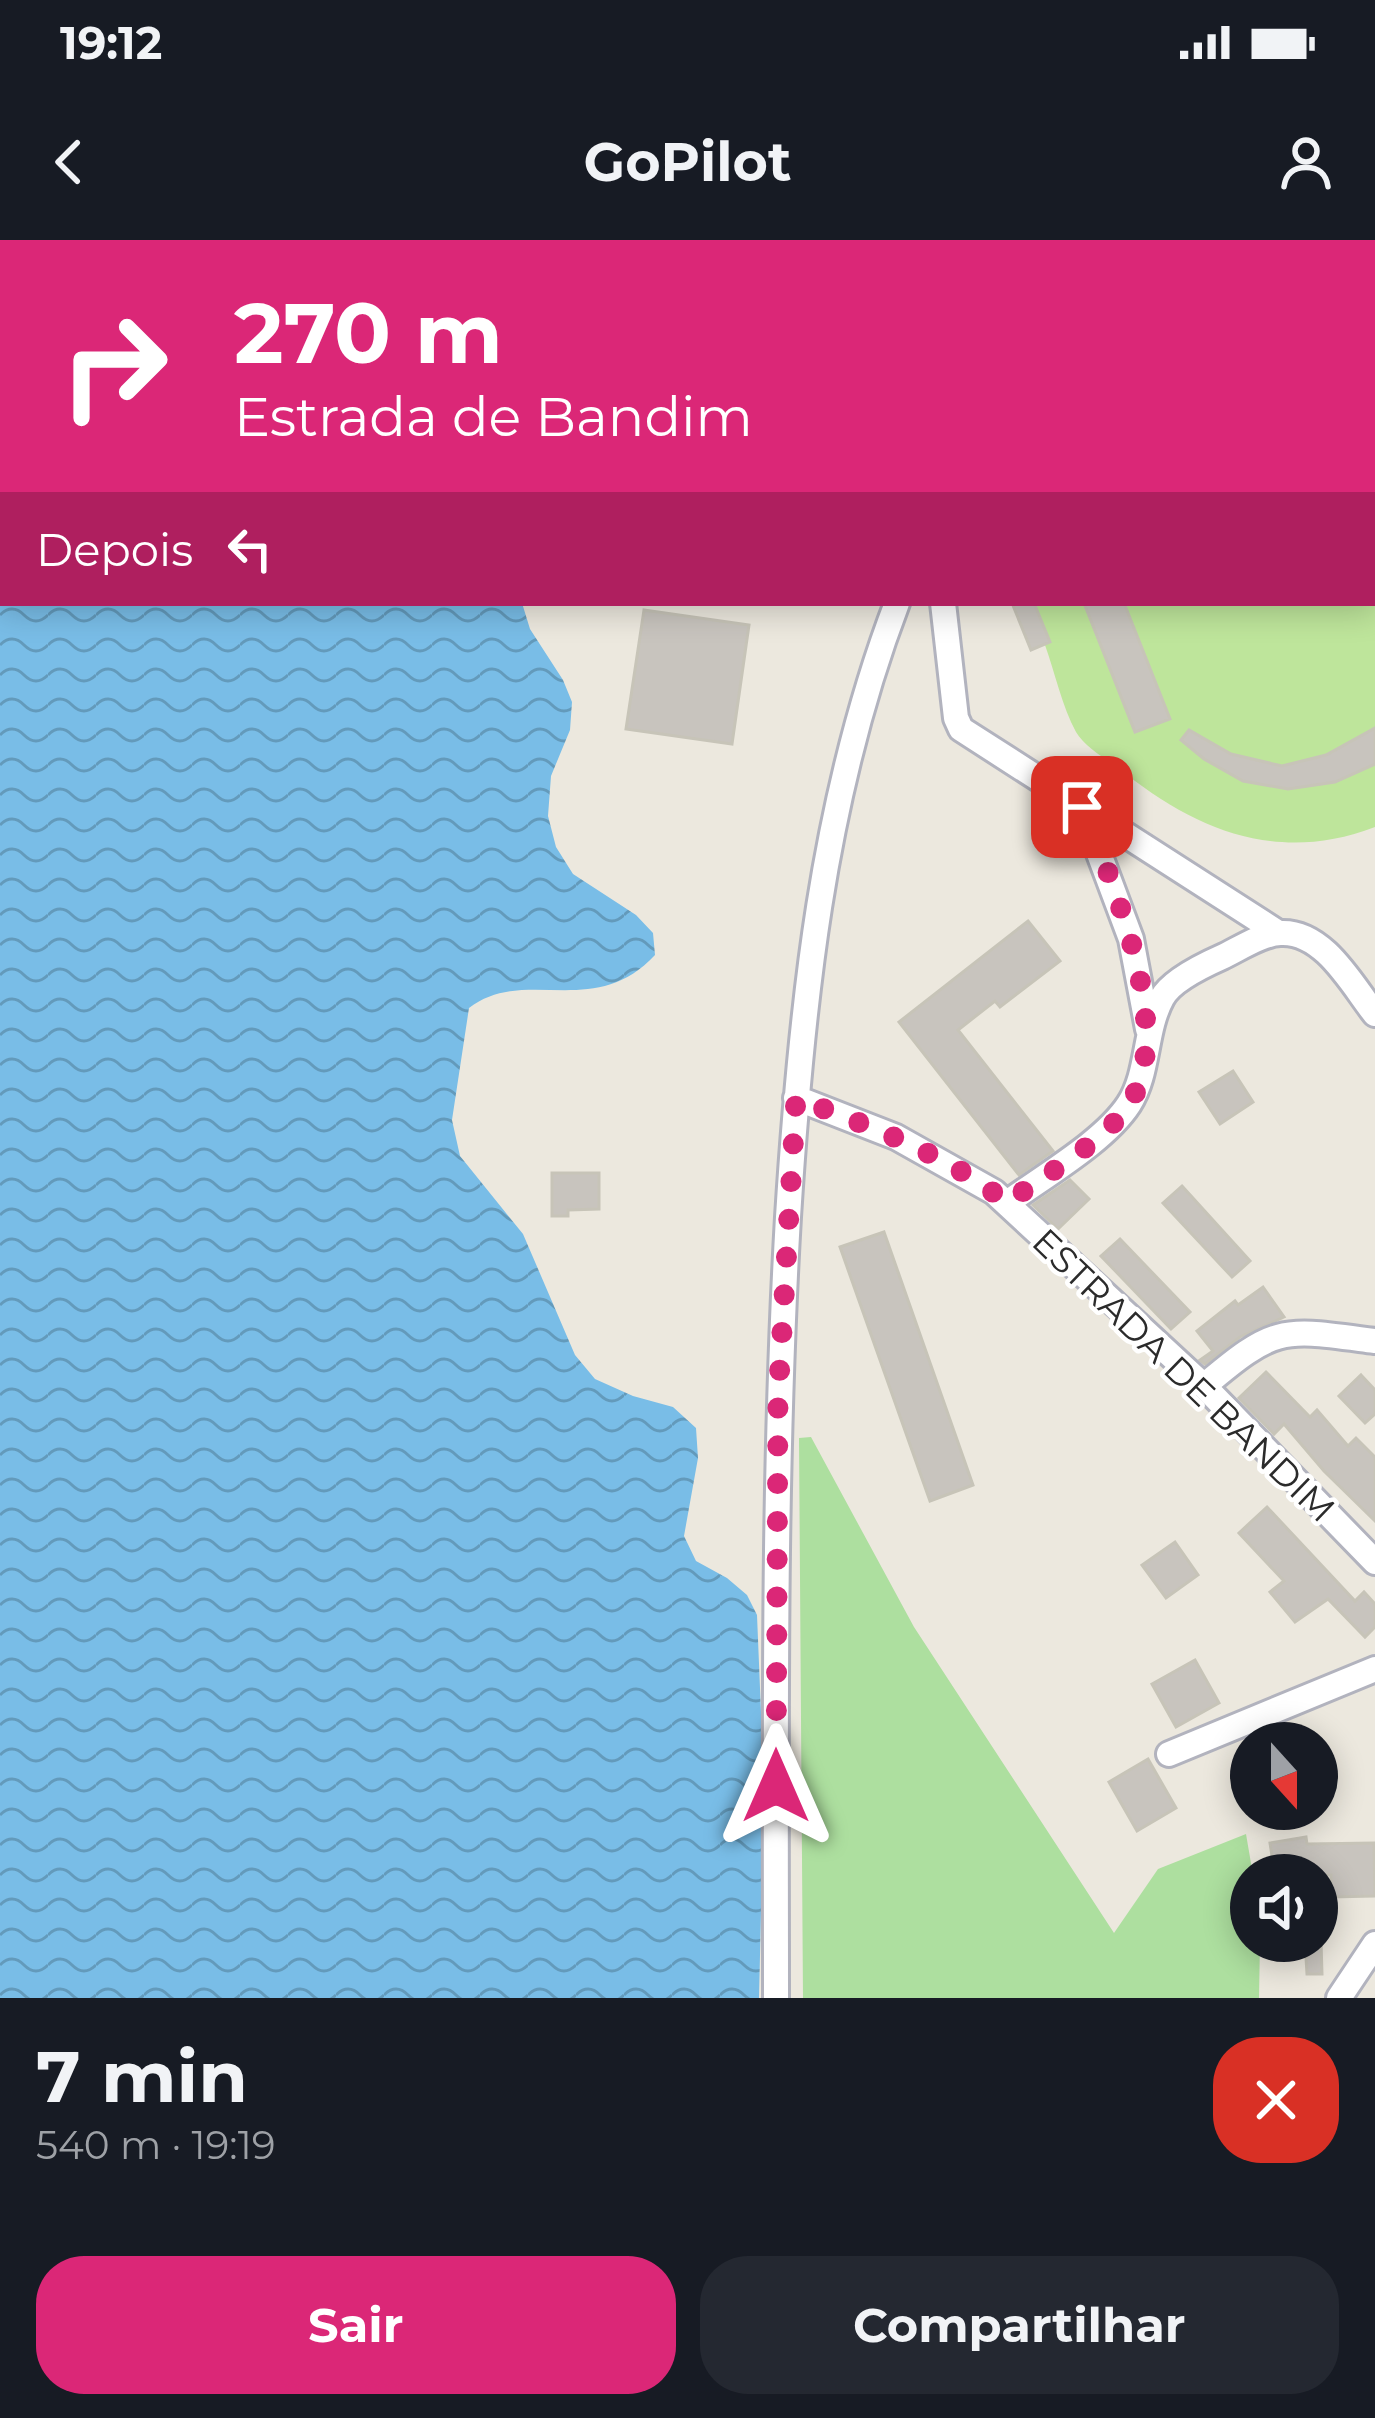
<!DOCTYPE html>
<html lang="pt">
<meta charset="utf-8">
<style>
body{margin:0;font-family:Montserrat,sans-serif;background:#242831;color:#f1f3f6;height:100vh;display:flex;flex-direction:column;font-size:45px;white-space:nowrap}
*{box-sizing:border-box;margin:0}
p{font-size:39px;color:#9ea1a6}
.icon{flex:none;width:66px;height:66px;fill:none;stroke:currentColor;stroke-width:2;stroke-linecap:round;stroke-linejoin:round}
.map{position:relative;height:1758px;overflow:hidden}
.drawer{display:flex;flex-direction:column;background:#171b24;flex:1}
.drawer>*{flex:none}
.guide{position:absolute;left:0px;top:0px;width:1377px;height:366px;box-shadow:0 6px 30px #0003;background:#db2777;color:#fff;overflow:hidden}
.needle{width:78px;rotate:159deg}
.fabs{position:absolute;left:1230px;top:1482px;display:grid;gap:24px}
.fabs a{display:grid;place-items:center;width:108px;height:108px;border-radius:50%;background:#171b24;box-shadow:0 6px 30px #0003;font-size:60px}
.pin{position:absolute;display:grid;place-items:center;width:102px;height:102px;color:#fff;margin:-51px;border-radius:24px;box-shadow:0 6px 18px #0006}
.me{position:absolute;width:132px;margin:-66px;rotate:0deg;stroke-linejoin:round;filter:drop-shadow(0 0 9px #0008)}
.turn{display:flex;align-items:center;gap:42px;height:252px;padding:0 36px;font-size:54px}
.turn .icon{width:156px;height:156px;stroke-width:2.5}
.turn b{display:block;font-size:84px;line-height:102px}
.then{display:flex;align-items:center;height:114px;padding:0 36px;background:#0003;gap:24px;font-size:45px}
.round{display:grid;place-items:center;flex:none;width:126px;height:126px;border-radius:48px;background:#242831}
.overview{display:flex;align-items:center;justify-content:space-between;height:204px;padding:0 36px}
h1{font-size:72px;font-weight:700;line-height:90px}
.button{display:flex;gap:24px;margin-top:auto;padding:24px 36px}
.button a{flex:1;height:138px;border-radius:48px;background:#db2777;color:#fff;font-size:48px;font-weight:700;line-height:138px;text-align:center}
.button a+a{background:#242831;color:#f1f3f6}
.status{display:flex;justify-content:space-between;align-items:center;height:84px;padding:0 60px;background:#171b24;direction:ltr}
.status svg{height:33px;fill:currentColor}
header{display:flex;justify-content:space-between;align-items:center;height:156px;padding:0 36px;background:#171b24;font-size:54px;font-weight:700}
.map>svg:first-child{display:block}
</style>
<div class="status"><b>19:12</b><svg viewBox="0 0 49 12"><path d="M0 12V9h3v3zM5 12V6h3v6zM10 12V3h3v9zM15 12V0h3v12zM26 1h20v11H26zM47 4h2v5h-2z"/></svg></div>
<header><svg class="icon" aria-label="back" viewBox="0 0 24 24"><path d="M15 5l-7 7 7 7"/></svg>GoPilot<svg class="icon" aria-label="person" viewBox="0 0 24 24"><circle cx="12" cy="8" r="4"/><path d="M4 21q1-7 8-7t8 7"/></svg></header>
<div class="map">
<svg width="1375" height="1758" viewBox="0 0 1375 1758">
<defs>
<pattern id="water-waves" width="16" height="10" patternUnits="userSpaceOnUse" patternTransform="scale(3)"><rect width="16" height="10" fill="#79bde7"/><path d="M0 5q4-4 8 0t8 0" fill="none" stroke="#639abb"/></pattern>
</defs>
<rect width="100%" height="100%" fill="#ece8de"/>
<path fill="#addf9f" d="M811,1197L914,1387L1114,1693L1158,1629L1246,1594L1253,1635L1251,1701H1260L1259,1758H803L799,1198Z"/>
<path fill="#bee59b" d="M1375,7V587C1281,623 1201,593 1126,534C1111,522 1085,508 1076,492C1062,466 1055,433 1045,405L1050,402L1034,363H1374Z"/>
<path fill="url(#water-waves)" d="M0,0H437L438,3H3V363H522L530,389L563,440L572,462L570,490L551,536L548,576L556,607L573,634L636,675L653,693L655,715C594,781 525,725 469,768L452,880L460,916L523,994L575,1115L595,1139L633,1156L673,1167L696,1188L698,1218L684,1296L696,1321L727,1338L747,1355L757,1375L764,1545L759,1758H0Z"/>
<path fill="#c8c4be" stroke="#c7c4b8" stroke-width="3" d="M1012,363H1034L1050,402L1031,410Z
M1084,363H1124L1170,479L1135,492Z
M644,370L749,385L732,504L626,489Z
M1375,488V524L1335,542L1288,549L1243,541L1204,519L1181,500L1189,490L1231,514L1282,526L1326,515Z
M1028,681L1060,721L1000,767L995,761L958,790L1053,911L1019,935L899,782Z
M1233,831L1253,862L1220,884L1199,852Z
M552,933H599V969L568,970V976H552Z
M1070,940L1089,959L1058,989L1033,965Z
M1182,946L1250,1021L1232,1037L1163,963Z
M884,992L973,1245L930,1261L840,1007Z
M1120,999L1190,1072L1171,1089L1101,1016Z
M1263,1047L1284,1077L1240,1097L1205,1124L1200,1120L1213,1111L1197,1091L1235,1061L1238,1065Z
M1266,1132L1310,1177L1317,1170L1348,1206L1356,1198L1375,1217V1281L1324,1231L1284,1184L1274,1194L1239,1158Z
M1361,1135L1375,1150V1174L1365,1183L1339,1156Z
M1267,1267L1355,1361L1364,1352L1375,1364V1387L1365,1397L1328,1359L1295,1382L1270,1352L1284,1341L1239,1293Z
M1175,1302L1198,1335L1166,1358L1142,1325Z
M1195,1420L1219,1463L1176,1487L1152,1444Z
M1148,1519L1176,1568L1137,1591L1109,1542Z
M1306,1597L1307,1604L1374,1603L1375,1656L1331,1657V1635H1275L1270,1603Z
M1305,1701H1321L1322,1734H1307Z"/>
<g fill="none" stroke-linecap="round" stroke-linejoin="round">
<defs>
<path id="minor" d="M707,0L708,3
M810,0L817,3
M1020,3L1021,0
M1080,3L1084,0
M943,363L956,478L961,489L1277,692
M1082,568L1131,699L1148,789
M796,858L896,897L994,952L1204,1146L1375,1322
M1007,963C1044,936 1105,901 1129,864C1149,833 1144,791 1162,758C1171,741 1204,725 1222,717C1239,709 1263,693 1281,693C1324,691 1352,745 1375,774
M1204,1146C1277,1084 1282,1089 1375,1101
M1169,1514L1375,1429
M776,1758C776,1497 773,1238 788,977C801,770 822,559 897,363
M1339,1758L1375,1704"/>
</defs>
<use href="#minor" stroke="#b2b3be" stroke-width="30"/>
<use href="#minor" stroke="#fff" stroke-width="24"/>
</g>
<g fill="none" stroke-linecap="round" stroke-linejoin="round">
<path stroke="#db2777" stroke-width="21" stroke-dasharray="0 37.8" d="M776,1546L778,1158L796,858C870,887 945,913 1007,963C1043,936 1107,900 1130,863C1176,788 1112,641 1082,567"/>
</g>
<g text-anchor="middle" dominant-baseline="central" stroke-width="9" stroke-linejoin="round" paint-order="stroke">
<g font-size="36" fill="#2b2b2b" stroke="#fff">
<text transform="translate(1184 1135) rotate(44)">ESTRADA DE BANDIM</text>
</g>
</g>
</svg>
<div class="fabs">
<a><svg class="needle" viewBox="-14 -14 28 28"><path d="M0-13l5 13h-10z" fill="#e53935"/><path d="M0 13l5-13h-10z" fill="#9ea1a6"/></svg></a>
<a><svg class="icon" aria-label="sound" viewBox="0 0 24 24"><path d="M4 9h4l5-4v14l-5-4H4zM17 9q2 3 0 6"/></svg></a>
</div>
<div class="pin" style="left:1082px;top:567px;background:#d93025"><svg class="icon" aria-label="arrive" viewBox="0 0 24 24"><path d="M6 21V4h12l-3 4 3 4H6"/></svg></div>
<svg class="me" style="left:776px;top:1546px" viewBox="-20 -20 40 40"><path d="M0-17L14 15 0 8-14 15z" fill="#db2777" stroke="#fff" stroke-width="4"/></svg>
<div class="guide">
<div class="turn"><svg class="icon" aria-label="right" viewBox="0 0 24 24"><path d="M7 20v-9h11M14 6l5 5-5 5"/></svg><div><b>270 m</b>Estrada de Bandim</div></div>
<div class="then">Depois<svg class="icon" aria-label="left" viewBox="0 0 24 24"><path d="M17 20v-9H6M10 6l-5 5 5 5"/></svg></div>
</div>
</div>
<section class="drawer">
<div class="overview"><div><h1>7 min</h1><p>540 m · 19:19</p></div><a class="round" style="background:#d93025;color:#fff"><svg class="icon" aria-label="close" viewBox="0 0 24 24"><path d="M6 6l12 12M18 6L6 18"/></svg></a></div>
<div class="button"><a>Sair</a><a>Compartilhar</a></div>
</section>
